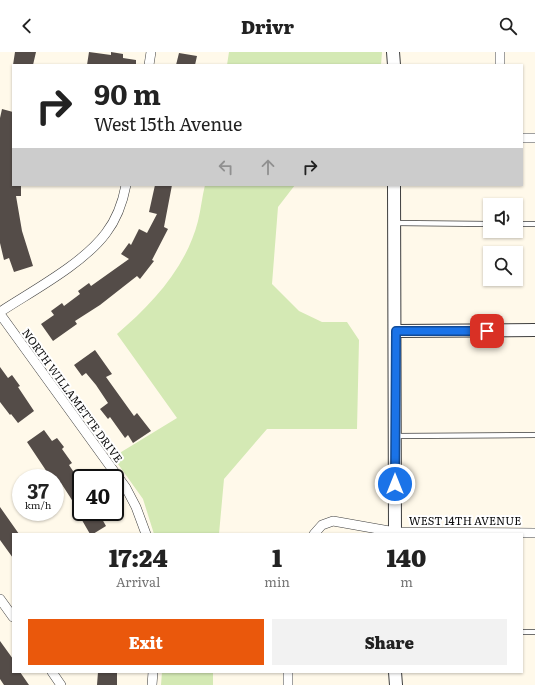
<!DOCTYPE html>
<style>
body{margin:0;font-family:Literata,serif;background:#f2f2f2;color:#222;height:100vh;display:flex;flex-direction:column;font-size:15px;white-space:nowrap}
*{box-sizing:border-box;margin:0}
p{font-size:13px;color:#767676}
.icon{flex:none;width:22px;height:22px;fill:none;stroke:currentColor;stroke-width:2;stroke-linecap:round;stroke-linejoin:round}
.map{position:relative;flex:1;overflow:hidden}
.panel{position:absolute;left:12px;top:481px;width:511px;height:140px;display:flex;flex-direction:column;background:#fff;border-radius:0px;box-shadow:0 1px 3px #0004}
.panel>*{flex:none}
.banner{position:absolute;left:12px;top:12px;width:511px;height:122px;border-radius:0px;box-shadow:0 1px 3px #0004;background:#fff;color:#222;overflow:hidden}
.buttons{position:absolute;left:483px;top:146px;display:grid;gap:8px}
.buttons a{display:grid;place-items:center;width:40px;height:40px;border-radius:0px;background:#fff;box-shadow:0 1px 3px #0004;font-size:20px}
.speed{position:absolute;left:12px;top:417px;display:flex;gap:8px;font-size:20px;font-weight:700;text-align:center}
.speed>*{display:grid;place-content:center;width:52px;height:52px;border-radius:50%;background:#fff;box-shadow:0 1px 3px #0004;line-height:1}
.speed small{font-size:10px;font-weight:400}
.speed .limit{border:2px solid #111;border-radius:6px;background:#fff;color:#111}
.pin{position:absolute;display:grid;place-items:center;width:34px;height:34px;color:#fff;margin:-17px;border-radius:8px;box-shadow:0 2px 6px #0006}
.me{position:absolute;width:44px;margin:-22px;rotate:0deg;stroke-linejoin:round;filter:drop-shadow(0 0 3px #0008)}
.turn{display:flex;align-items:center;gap:14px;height:84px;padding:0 16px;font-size:18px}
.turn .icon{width:52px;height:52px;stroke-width:2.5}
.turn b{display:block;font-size:28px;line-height:34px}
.lanes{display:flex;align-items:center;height:38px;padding:0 16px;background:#0003;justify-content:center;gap:20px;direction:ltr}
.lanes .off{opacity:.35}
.eta{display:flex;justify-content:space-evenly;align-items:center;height:68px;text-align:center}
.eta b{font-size:24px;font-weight:800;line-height:28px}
.action{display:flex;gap:8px;margin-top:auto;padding:8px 16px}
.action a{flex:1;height:46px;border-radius:0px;background:#ea580c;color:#fff;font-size:16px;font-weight:800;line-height:46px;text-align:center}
.action a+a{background:#f2f2f2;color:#222}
header{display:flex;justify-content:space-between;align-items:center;height:52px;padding:0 16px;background:#fff;font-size:18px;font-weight:800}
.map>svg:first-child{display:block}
</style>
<header><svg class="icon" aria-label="back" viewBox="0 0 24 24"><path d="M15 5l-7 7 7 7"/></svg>Drivr<svg class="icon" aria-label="search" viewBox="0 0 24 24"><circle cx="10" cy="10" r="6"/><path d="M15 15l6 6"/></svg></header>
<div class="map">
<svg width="535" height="633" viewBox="0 0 535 633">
<rect width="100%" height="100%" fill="#fff9ea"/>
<path fill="#d4e9b4" d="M229,0H382L381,13H227Z
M205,133H295L278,155L272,232L299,259L322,270H347L359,288L357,377H267L224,427L219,482H154L143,447L113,405L177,366L117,282C152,252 186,216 198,169C201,157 202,145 205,133Z
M162,620H213V633H161Z"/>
<path fill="#544c48" d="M15,0H36L33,13H13Z
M89,0L111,3V0L123,2V6L136,8V13H87Z
M179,1L197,4L195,13H176Z
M2,57L13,60V133H21V144H16L22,179L33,214L14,220L9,206L4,208L0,191V66Z
M155,133H172L164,175L168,177L152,208L154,209L140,227L137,224L100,253L75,269L77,272L53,289L41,272L54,263L51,259L62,251L64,254L80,242L78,239L89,231L91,234L129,207L121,202L129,191L131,193L139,177L147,181L157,162L149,160Z
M95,298L112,322L106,325L134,364L137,361L151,379L133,391L128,383L125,386L110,365L108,367L100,357L108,351L96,333L86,321L82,324L74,313Z
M0,315L8,326L12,323L20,334L18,335L34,359L18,371L11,362L10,363L0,350Z
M44,378L52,389L57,386L64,395L62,397L72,411L69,413L81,431V462L85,460H98L106,474L93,482H90L79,463L81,462L61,431L57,434L55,426H51L27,390Z
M0,455L19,482H13V506L0,488Z
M0,589L13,607V620H20L29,633H4L0,627Z
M98,620H117V633H97Z"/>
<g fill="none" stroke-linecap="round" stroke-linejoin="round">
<defs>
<path id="service" d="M394,171L490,172
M516,172H535
M395,384L535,383
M522,580H535"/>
<path id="minor" d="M149,13L151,0
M500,13V0
M522,86H535
M0,260C32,239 83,212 106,181C116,168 123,149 126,133
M0,262L126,436L136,455L146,482
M314,482L322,473L333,469L395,480L535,481
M0,547L13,565
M52,620L61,633
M288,620V633
M152,633L153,620"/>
<path id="tertiary" d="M393,0L394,13
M394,133L395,482
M396,279L535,278
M395,620L396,633"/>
</defs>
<use href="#service" stroke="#3f3f3f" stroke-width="6"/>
<use href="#minor" stroke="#3f3f3f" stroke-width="10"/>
<use href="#tertiary" stroke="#3f3f3f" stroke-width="14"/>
<use href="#service" stroke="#fff" stroke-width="4.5"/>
<use href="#minor" stroke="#fff" stroke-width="9"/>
<use href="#tertiary" stroke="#fff" stroke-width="12"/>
</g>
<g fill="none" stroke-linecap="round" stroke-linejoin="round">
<defs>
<path id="route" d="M395,432L396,279H487"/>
</defs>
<use href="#route" stroke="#114b97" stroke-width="10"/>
<use href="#route" stroke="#1a73e8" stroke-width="7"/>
</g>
<g text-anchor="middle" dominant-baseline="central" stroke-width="4" stroke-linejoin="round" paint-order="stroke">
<g font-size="11" fill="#0c0c0c" stroke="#fff">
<text transform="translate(73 343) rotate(54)">NORTH WILLAMETTE DRIVE</text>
<text x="465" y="468">WEST 14TH AVENUE</text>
</g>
</g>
</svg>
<div class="buttons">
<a><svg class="icon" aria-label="sound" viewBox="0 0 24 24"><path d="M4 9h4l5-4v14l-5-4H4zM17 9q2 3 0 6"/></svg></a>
<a><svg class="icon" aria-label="search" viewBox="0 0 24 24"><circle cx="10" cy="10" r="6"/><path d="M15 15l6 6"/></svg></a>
</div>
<div class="speed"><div>37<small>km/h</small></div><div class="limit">40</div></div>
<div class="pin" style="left:487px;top:279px;background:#d93025"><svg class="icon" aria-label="arrive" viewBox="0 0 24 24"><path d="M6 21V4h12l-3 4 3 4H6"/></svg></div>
<svg class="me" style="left:395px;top:432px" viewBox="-20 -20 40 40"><circle r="17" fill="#1a73e8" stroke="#fff" stroke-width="3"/><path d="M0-11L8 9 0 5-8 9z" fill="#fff"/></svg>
<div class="banner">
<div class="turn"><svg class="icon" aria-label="right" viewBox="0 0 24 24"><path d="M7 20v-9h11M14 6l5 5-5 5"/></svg><div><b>90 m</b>West 15th Avenue</div></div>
<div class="lanes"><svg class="icon off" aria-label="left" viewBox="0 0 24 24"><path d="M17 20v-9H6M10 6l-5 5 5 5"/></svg><svg class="icon off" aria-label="ahead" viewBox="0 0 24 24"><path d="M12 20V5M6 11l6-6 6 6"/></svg><svg class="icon" aria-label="right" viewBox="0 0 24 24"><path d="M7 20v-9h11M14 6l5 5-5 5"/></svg></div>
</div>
<section class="panel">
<div class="eta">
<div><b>17:24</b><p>Arrival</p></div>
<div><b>1</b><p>min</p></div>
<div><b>140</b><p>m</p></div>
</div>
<div class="action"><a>Exit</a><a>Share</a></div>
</section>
</div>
